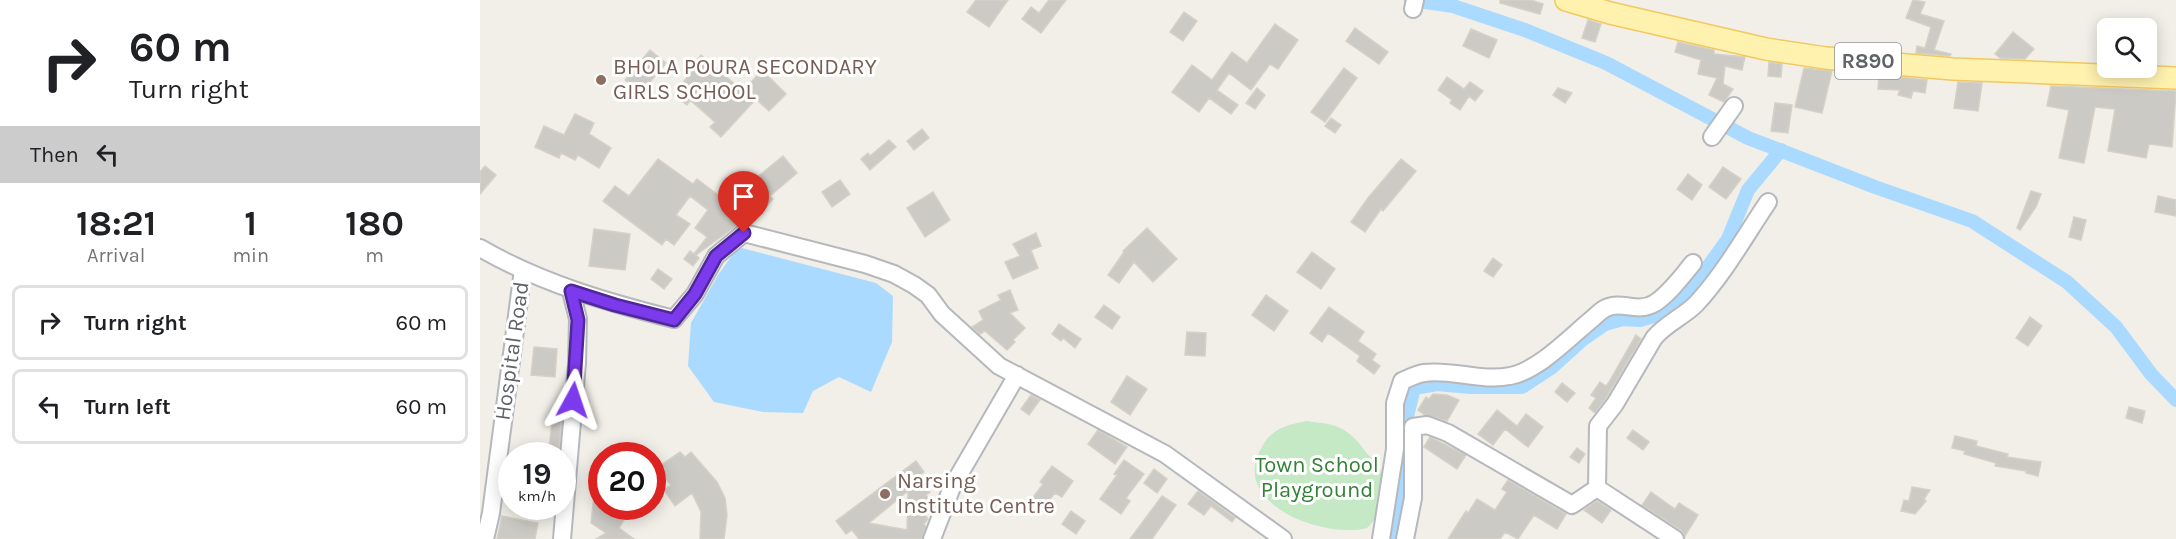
<!DOCTYPE html>
<style>
body{margin:0;font-family:Karla,sans-serif;background:#f6f6f6;color:#202124;height:100vh;display:flex;flex-direction:column;font-size:22px;white-space:nowrap}
*{box-sizing:border-box;margin:0}
p{font-size:20px;color:#757577}
.icon{flex:none;width:33px;height:33px;fill:none;stroke:currentColor;stroke-width:2;stroke-linecap:round;stroke-linejoin:round}
.map{position:relative;flex:1;overflow:hidden}
.side{display:flex;flex-direction:column;background:#fff;width:480px}
.side>*{flex:none}
.hud{background:#fff;color:#202124;overflow:hidden}
.fabs{position:absolute;left:1617px;top:18px;display:grid;gap:12px}
.fabs a{display:grid;place-items:center;width:60px;height:60px;border-radius:9px;background:#fff;box-shadow:0 3px 15px #0003;font-size:30px}
.speed{position:absolute;left:18px;top:442px;display:flex;gap:12px;font-size:30px;font-weight:700;text-align:center}
.speed>*{display:grid;place-content:center;width:78px;height:78px;border-radius:50%;background:#fff;box-shadow:0 3px 15px #0003;line-height:1}
.speed small{font-size:15px;font-weight:400}
.speed .limit{border:9px solid #d22;background:#fff;color:#111}
.pin{position:absolute;display:grid;place-items:center;width:51px;height:51px;color:#fff;margin:-62px -26px;border-radius:50% 50% 50% 0;rotate:-45deg;box-shadow:0 0 6px #0007}
.pin .icon{rotate:45deg}
.me{position:absolute;width:66px;margin:-33px;rotate:5deg;stroke-linejoin:round;filter:drop-shadow(0 0 4px #0008)}
.turn{display:flex;align-items:center;gap:21px;height:126px;padding:0 30px;font-size:27px}
.turn .icon{width:78px;height:78px;stroke-width:2.5}
.turn b{display:block;font-size:42px;line-height:51px}
.then{display:flex;align-items:center;height:57px;padding:0 30px;background:#0003;gap:12px;font-size:22px}
.eta{display:flex;justify-content:space-evenly;align-items:center;height:102px;text-align:center}
.eta b{font-size:36px;font-weight:700;line-height:42px}
ul{padding:0;list-style:none}
li{display:flex;align-items:center;gap:18px;height:75px;margin:0 12px 9px;padding:0 18px;border:3px solid #e0e0e0;border-radius:9px}
li div{flex:1}
li b{display:block;font-size:22px}
li em{font-style:normal}
main{display:flex;flex:1;min-height:0}
.map>svg:first-child{display:block}
</style>
<main>
<section class="side">
<div class="hud">
<div class="turn"><svg class="icon" aria-label="right" viewBox="0 0 24 24"><path d="M7 20v-9h11M14 6l5 5-5 5"/></svg><div><b>60 m</b>Turn right</div></div>
<div class="then">Then<svg class="icon" aria-label="left" viewBox="0 0 24 24"><path d="M17 20v-9H6M10 6l-5 5 5 5"/></svg></div>
</div>
<div class="eta">
<div><b>18:21</b><p>Arrival</p></div>
<div><b>1</b><p>min</p></div>
<div><b>180</b><p>m</p></div>
</div>
<ul>
<li><svg class="icon" aria-label="right" viewBox="0 0 24 24"><path d="M7 20v-9h11M14 6l5 5-5 5"/></svg><div><b>Turn right</b></div><em>60 m</em></li>
<li><svg class="icon" aria-label="left" viewBox="0 0 24 24"><path d="M17 20v-9H6M10 6l-5 5 5 5"/></svg><div><b>Turn left</b></div><em>60 m</em></li>
</ul>
</section>
<div class="map">
<svg width="1696" height="539" viewBox="0 0 1696 539">
<rect width="100%" height="100%" fill="#f1efe8"/>
<path fill="#c5e8c5" d="M827,421C837,423 849,423 858,427C870,432 878,441 885,451C890,457 897,463 900,469C908,489 904,513 887,528C847,539 756,507 778,455C789,430 801,426 827,421Z"/>
<path fill="#aadaff" d="M258,247L396,283L413,296L412,342L391,392L359,377L333,391L323,413L283,412L234,402L208,366L211,323L238,275Z"/>
<g fill="none" stroke-linecap="round" stroke-linejoin="round">
<path stroke="#aadaff" stroke-width="14" d="M931,0L973,6L1045,30L1126,63L1268,138L1395,187L1492,221L1587,282L1636,327L1671,374L1696,400
M911,539L924,474L926,420L934,388L957,384L990,387H1042L1071,368L1102,340L1125,324L1143,319L1160,320L1181,314L1212,289L1248,239L1268,190L1301,150"/>
</g>
<path fill="#cccac5" stroke="#d6d1c6" stroke-width="1.5" fill-rule="evenodd" d="M496,0H528L509,27L487,12Z
M569,0H586L561,33L542,19L551,7L559,13Z
M1020,0H1051L1063,4L1060,14L1020,3Z
M1433,0L1445,2L1440,14L1464,21L1454,50L1471,54L1470,56L1436,53L1437,46L1445,48L1451,27L1426,18Z
M704,12L717,21L703,41L690,32Z
M1108,20L1121,24L1115,42L1102,38Z
M795,24L818,40L798,69L790,64L771,90L749,73L737,90L758,105L751,114L729,98L719,112L692,92L712,65L732,80L752,52L767,63Z
M875,28L908,52L899,64L866,41Z
M991,29L1017,40L1009,58L983,46Z
M1533,32L1554,49L1545,59L1520,58L1515,54Z
M1198,42L1234,50V54L1265,57L1262,70L1245,66L1243,84L1253,89L1244,102L1229,95L1237,78L1218,74L1221,60L1195,52Z
M170,50L186,63L161,93L145,80Z
M221,55L263,91L282,70L306,94L289,111L276,99L241,137L230,127L235,122L210,100L207,105L194,95L208,76L205,74Z
M1289,62L1302,64L1301,77L1288,76Z
M864,68L877,78L845,122L831,112Z
M1324,68L1352,71L1342,113L1315,107Z
M1399,75L1447,80L1445,93L1433,91L1431,98L1418,95L1420,90L1398,89Z
M967,77L984,89L990,82L1003,91L995,101L989,96L980,110L970,103L972,100L958,90Z
M1478,82L1502,83L1498,111L1474,108Z
M1571,86L1696,91L1692,147L1669,144L1666,158L1628,151L1635,109L1615,107L1604,163L1579,158L1589,110L1567,106Z
M777,88L785,95L775,109L766,103Z
M1078,88L1092,93L1085,103L1073,95Z
M1295,103L1312,105L1308,133L1291,131Z
M95,114L114,123L109,134L131,148L119,168L98,155L95,160L81,153L79,158L55,147L64,126L84,135Z
M851,118L861,125L855,133L845,126Z
M442,129L449,138L434,150L427,141Z
M409,140L416,147L390,170L381,159L388,153L390,156Z
M303,156L317,173L290,196L293,199L282,211L270,201L257,218L260,223L216,255L219,258L213,266L204,259L210,251L214,254L227,237L215,228L228,210L210,196L196,215L210,224L194,245L186,239L182,245L123,201L135,186L149,196L178,159L213,184L217,179L241,197L253,183L256,185L269,173L275,179Z
M921,159L936,171L903,211L901,209L885,232L871,222L888,198Z
M5,166L16,175L0,194V172Z
M1243,167L1261,179L1246,199L1229,187Z
M1208,174L1222,185L1212,200L1197,189Z
M360,180L370,194L352,207L342,192Z
M1551,191L1561,194L1556,207L1540,230L1537,228Z
M453,192L470,220L445,237L427,208Z
M1678,196L1696,200V216L1675,212Z
M1594,217L1606,220L1601,240L1589,237Z
M667,228L697,259L673,282L654,262L639,283L628,275L644,252L643,251Z
M114,229L150,234L145,270L109,266Z
M556,233L561,246L551,250L558,268L533,279L525,262L540,256L533,244Z
M832,252L855,269L841,289L817,272Z
M1013,258L1022,265L1013,277L1004,271Z
M178,269L192,279L184,289L171,279Z
M530,290L538,310L530,313L545,328L533,340L535,342L527,350L505,331L500,334L492,327L503,320L499,311L521,300L518,295Z
M786,295L808,311L794,331L772,315Z
M624,305L640,317L632,329L615,317Z
M849,307L884,332L878,341L896,354L892,360L900,366L894,374L877,361L880,356L848,333L842,342L830,333Z
M1550,317L1562,326L1548,346L1536,338Z
M579,324L601,339L595,348L583,338L581,341L572,334Z
M707,332L726,333L725,356L705,355Z
M1156,335L1161,339L1126,398L1115,413L1109,408L1116,398L1111,395L1120,382L1126,386L1129,382Z
M54,347L77,349L75,377L51,375Z
M647,376L667,389L650,415L631,402Z
M1082,383L1095,393L1087,402L1075,392Z
M953,394L967,395L979,400L967,421L945,415L938,410L946,397L949,399Z
M551,395L560,400L549,415L541,409Z
M1649,407L1665,411L1662,423L1646,418Z
M1017,410L1037,426L1046,414L1063,427L1048,447L1025,429L1013,445L998,434Z
M73,413L82,414L79,450L69,449Z
M618,430L647,447L635,464L608,444Z
M1153,430L1169,442L1163,450L1147,438Z
M1475,436L1497,441L1496,446L1528,454L1527,457L1561,462L1558,476L1546,473V471L1515,466L1516,463L1484,454L1485,451L1472,448Z
M950,437L986,455L977,469L944,447Z
M1097,448L1105,454L1099,463L1090,457Z
M200,452L205,457L211,452L237,482L245,498L247,515L244,539H220L221,512L212,493L195,506L184,490L191,485L177,468Z
M644,460L664,474L646,498L650,501L641,514L620,499L637,475L634,474Z
M436,461L444,472L439,476L450,492L446,495L451,501L446,504L451,511L445,515L448,519L444,524L446,527L442,539H379L372,530L366,534L356,521ZM428,491L427,530L389,523Z
M572,466L593,481L582,497L575,493L563,508L551,500L563,484L560,482Z
M674,469L687,479L677,493L664,483Z
M1028,480L1086,514L1077,529L1054,515L1038,539L1025,532L1020,539H968L986,511L988,513L997,499L1015,510L1027,492L1022,489Z
M115,486L122,487V507H152L139,528L154,539H116L126,533L111,523Z
M1432,487L1450,490L1444,499L1446,501L1435,514L1421,511L1424,500L1429,501Z
M718,491L755,518L752,522L731,506L724,515L708,504Z
M1171,492L1195,509L1199,503L1218,515L1205,536L1201,530L1162,505Z
M682,496L696,505L672,539H650Z
M1117,501L1131,510L1122,523L1104,510Z
M591,511L605,521L596,534L582,524Z
M22,516L58,523L55,539H17Z"/>
<g fill="none" stroke-linecap="round" stroke-linejoin="round">
<defs>
<path id="minor" d="M933,9L935,0
M1232,137L1254,106
M0,248C61,283 126,302 194,319L215,294L236,256L264,233L385,264L414,274L434,285L448,295L462,314L519,366L685,454L803,539
M5,539L11,513L43,270
M82,539L97,363L98,319L91,291
M452,539L472,487L537,375
M901,539L915,449V403L922,381C929,378 937,374 944,373C972,369 1002,382 1030,376C1058,371 1090,337 1112,319C1117,315 1121,310 1126,308C1142,300 1157,314 1175,303C1190,293 1202,276 1213,263
M925,539L933,498V427L947,425L968,433L1092,505L1117,488
M1195,539L1117,488L1118,426L1135,404L1174,338C1185,324 1203,317 1216,304C1244,274 1265,236 1288,202"/>
<path id="major" d="M1086,0L1130,13L1286,49L1346,58L1473,69L1696,78"/>
</defs>
<use href="#minor" stroke="#b5b8bc" stroke-width="20"/>
<use href="#major" stroke="#f2c960" stroke-width="24"/>
<use href="#minor" stroke="#fff" stroke-width="16"/>
<use href="#major" stroke="#fff2af" stroke-width="21"/>
</g>
<g fill="none" stroke-linecap="round" stroke-linejoin="round">
<defs>
<path id="route" d="M93,400L98,320L91,291L135,305L194,320L215,294L236,256L264,233"/>
</defs>
<use href="#route" stroke="#51269a" stroke-width="15"/>
<use href="#route" stroke="#7c3aed" stroke-width="10"/>
</g>
<g fill="#8d6e63" stroke="#fff" stroke-width="2">
<circle cx="121" cy="80" r="6"/>
<circle cx="405" cy="494" r="6"/>
</g>
<g text-anchor="middle" dominant-baseline="central" stroke-width="6" stroke-linejoin="round" paint-order="stroke">
<rect fill="#fff" stroke="#8f9295" stroke-width="1.5" x="1355" y="43" width="66" height="36" rx="4.5"/>
<g font-size="21" font-weight="bold" fill="#5f6368">
<text x="1388" y="61">R890</text>
</g>
<g font-size="22" fill="#785e54" stroke="#fff" text-anchor="start">
<text x="133" y="67">BHOLA POURA SECONDARY<tspan x="133" dy="25">GIRLS SCHOOL</tspan></text>
<text x="417" y="481">Narsing<tspan x="417" dy="25">Institute Centre</tspan></text>
</g>
<g font-size="22" fill="#5f6368" stroke="#fff">
<text transform="translate(32 351) rotate(-82)">Hospital Road</text>
</g>
<g font-size="22" fill="#348238" stroke="#fff">
<text x="837" y="465">Town School<tspan x="837" dy="25">Playground</tspan></text>
</g>
</g>
</svg>
<div class="fabs">
<a><svg class="icon" aria-label="search" viewBox="0 0 24 24"><circle cx="10" cy="10" r="6"/><path d="M15 15l6 6"/></svg></a>
</div>
<div class="speed"><div>19<small>km/h</small></div><div class="limit">20</div></div>
<div class="pin" style="left:264px;top:233px;background:#d93025"><svg class="icon" aria-label="arrive" viewBox="0 0 24 24"><path d="M6 21V4h12l-3 4 3 4H6"/></svg></div>
<svg class="me" style="left:93px;top:400px" viewBox="-20 -20 40 40"><path d="M0-17L14 15 0 8-14 15z" fill="#7c3aed" stroke="#fff" stroke-width="4"/></svg>
</div>
</main>
